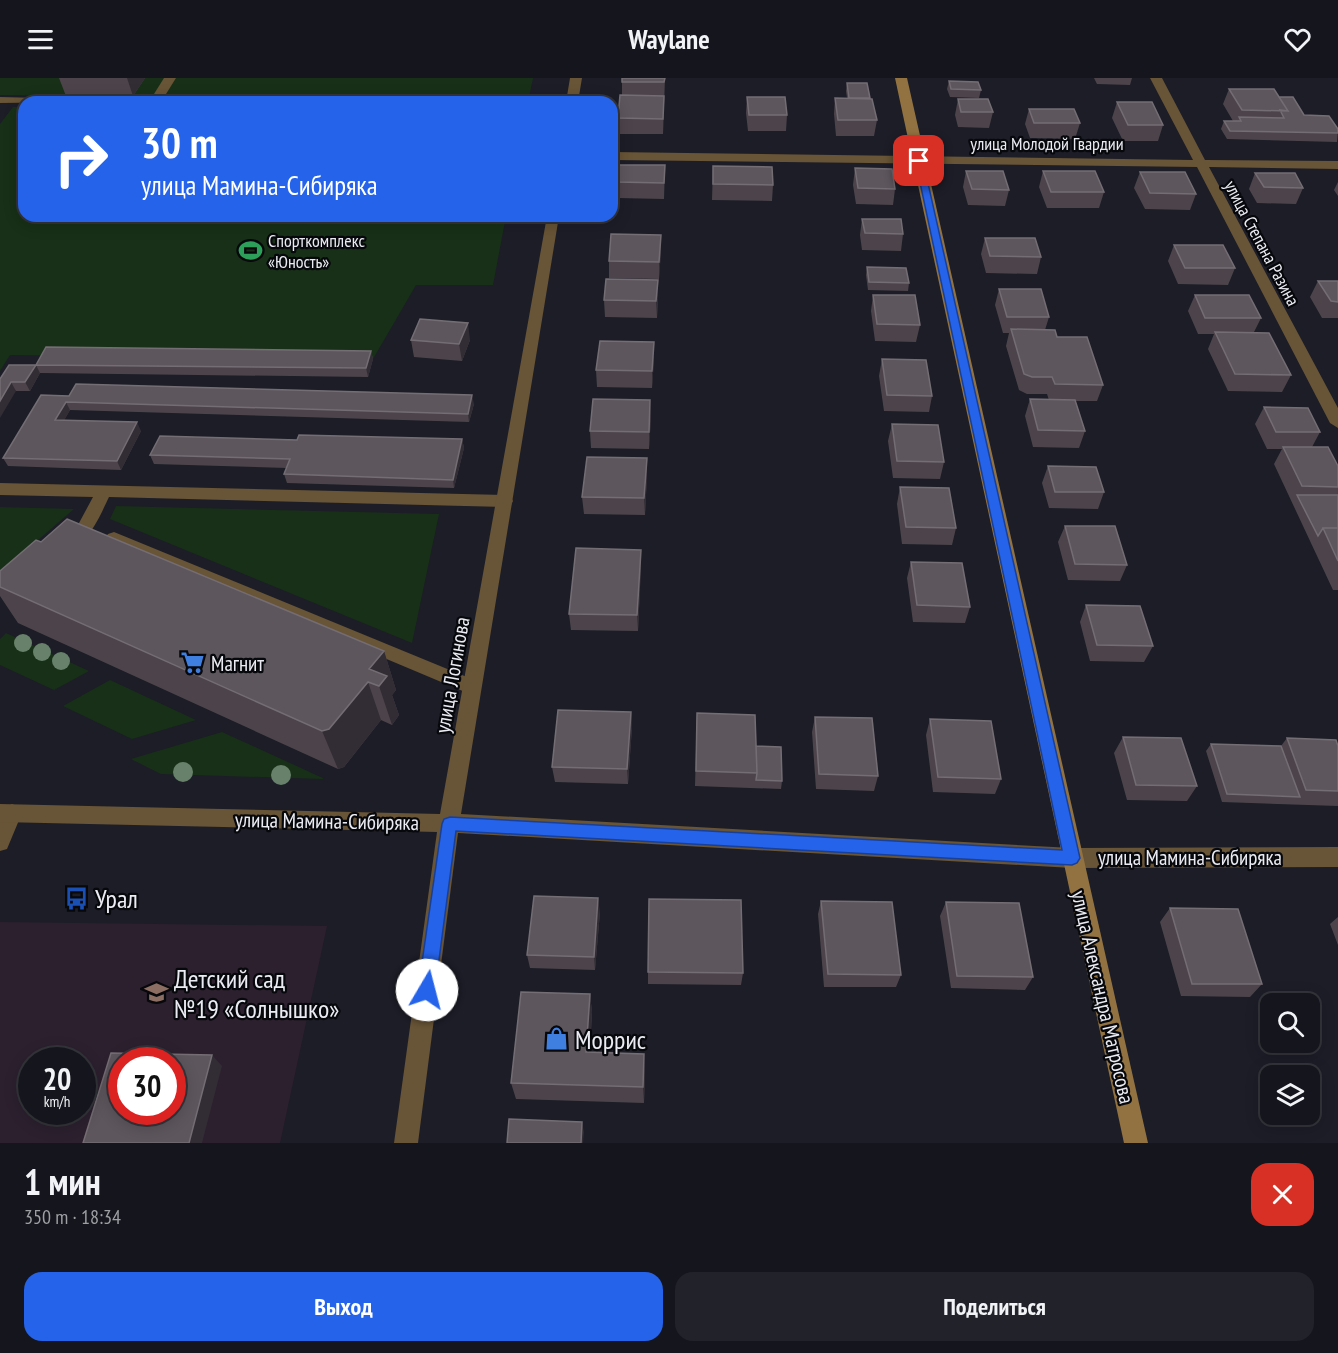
<!DOCTYPE html>
<html lang="ru">
<meta charset="utf-8">
<style>
body{margin:0;font-family:"PT Sans Narrow",sans-serif;background:#22232a;color:#f1f3f6;height:100vh;display:flex;flex-direction:column;font-size:22px;white-space:nowrap}
*{box-sizing:border-box;margin:0}
p{font-size:20px;color:#9d9fa4}
.icon{flex:none;width:33px;height:33px;fill:none;stroke:currentColor;stroke-width:2;stroke-linecap:round;stroke-linejoin:round}
.map{position:relative;height:1065px;overflow:hidden}
.panel{display:flex;flex-direction:column;background:#15161d;flex:1}
.panel>*{flex:none}
.hud{position:absolute;left:18px;top:18px;width:600px;height:126px;border-radius:18px;box-shadow:0 3px 15px #0003,0 0 0 2px #34353b;background:#2563eb;color:#fff;overflow:hidden}
.fabs{position:absolute;left:1260px;top:915px;display:grid;gap:12px}
.fabs a{display:grid;place-items:center;width:60px;height:60px;border-radius:12px;background:#15161d;box-shadow:0 3px 15px #0003,0 0 0 2px #34353b;font-size:30px}
.speed{position:absolute;left:18px;top:969px;display:flex;gap:12px;font-size:30px;font-weight:700;text-align:center}
.speed>*{display:grid;place-content:center;width:78px;height:78px;border-radius:50%;background:#15161d;box-shadow:0 3px 15px #0003,0 0 0 2px #34353b;line-height:1}
.speed small{font-size:15px;font-weight:400}
.speed .limit{border:9px solid #d22;background:#fff;color:#111}
.pin{position:absolute;display:grid;place-items:center;width:51px;height:51px;color:#fff;margin:-26px;border-radius:12px;box-shadow:0 3px 9px #0006}
.me{position:absolute;width:66px;margin:-33px;rotate:8deg;stroke-linejoin:round;filter:drop-shadow(0 0 4px #0008)}
.turn{display:flex;align-items:center;gap:21px;height:126px;padding:0 24px;font-size:27px}
.turn .icon{width:78px;height:78px;stroke-width:2.5}
.turn b{display:block;font-size:42px;line-height:51px}
.round{display:grid;place-items:center;flex:none;width:63px;height:63px;border-radius:18px;background:#22232a}
.headline{display:flex;align-items:center;justify-content:space-between;height:102px;padding:0 24px}
h1{font-size:36px;font-weight:600;line-height:45px}
.action{display:flex;gap:12px;margin-top:auto;padding:12px 24px}
.action a{flex:1;height:69px;border-radius:18px;background:#2563eb;color:#fff;font-size:24px;font-weight:600;line-height:69px;text-align:center}
.action a+a{background:#22232a;color:#f1f3f6}
header{display:flex;justify-content:space-between;align-items:center;height:78px;padding:0 24px;background:#15161d;font-size:27px;font-weight:600}
.map>svg:first-child{display:block}
</style>
<header><svg class="icon" aria-label="menu" viewBox="0 0 24 24"><path d="M4 6h16M4 12h16M4 18h16"/></svg>Waylane<svg class="icon" aria-label="heart" viewBox="0 0 24 24"><path d="M12 20l-8-8c-3-5 5-10 8-4 3-6 11-1 8 4z"/></svg></header>
<div class="map">
<svg width="1338" height="1065" viewBox="0 0 1338 1065">
<rect width="100%" height="100%" fill="#1c1d27"/>
<path fill="#2c202e" fill-rule="evenodd" d="M0,844L327,848L280,1065H0ZM32,982H82V1034H32ZM122,982H172V1034H122Z"/>
<path fill="#183017" d="M0,0H533L528,24H61L65,18L0,17Z
M13,29H24V138H506L493,207H416L373,281L10,277L0,293V46Z
M116,428L439,436L412,565L110,441Z
M0,429L74,431L0,495Z
M6,555L89,593L54,612L0,587V561Z
M110,602L196,642L132,661L63,628Z
M222,654L325,701L161,696L131,681Z"/>
<g fill="none" stroke-linecap="round" stroke-linejoin="round">
<path fill="#685436" fill-rule="evenodd" d="M164,0H176L161,24H149Z
M0,19L80,21L86,24L0,25Z
M0,405L505,417L511,419L513,423L511,427L505,429L109,419C101,435 86,475 63,468L60,464L79,445L93,419L0,417Z
M114,454L479,604L481,609L479,614L472,617L465,614L108,464L105,460L108,456Z
M12,726L19,729L22,735L7,771L0,773V739L5,729Z"/>
<path fill="#685436" fill-rule="evenodd" d="M570,0H582L578,24H566Z
M1150,0H1162L1205,82L1338,83V91L1209,89L1338,330V350L1330,345L1197,89L612,82V74L1193,82Z
M547,138H559L461,736L1072,770L1338,769V789L1072,790L458,755L418,1065H394L437,754L0,744V726L440,736Z"/>
<path fill="#927241" fill-rule="evenodd" d="M895,0H907L1148,1065H1124Z"/>
</g>
<g fill="#67816b">
<circle cx="23" cy="565" r="9"/>
<circle cx="42" cy="574" r="9"/>
<circle cx="61" cy="583" r="9"/>
<circle cx="183" cy="694" r="10"/>
<circle cx="281" cy="697" r="10"/>
</g>
<path fill="#4d444b" d="M59,0H145L133,18H66Z
M622,0H665L663,56H619L618,40L622,17Z
M1094,0H1132L1130,7L1097,6Z
M949,3L981,12L979,20L950,19L947,11Z
M847,5L870,20L877,42L874,58H836L834,36L835,20H847L846,13Z
M1229,11L1279,19L1304,37L1338,51L1337,64L1227,61L1221,51L1224,43H1233L1223,26Z
M747,19L787,37L786,53H748L746,35Z
M958,21L993,34L989,50L958,49L955,37Z
M1117,24L1163,47L1158,63H1123L1112,40Z
M1029,31L1080,45L1075,61L1030,60L1025,46Z
M665,87L664,121L618,120L617,104Z
M713,88L773,107L772,123L712,122Z
M855,90L895,111L893,127L856,126L853,107Z
M966,93L1009,112L1005,128L968,127L963,109Z
M1043,93L1104,114L1099,130H1047L1039,109Z
M1140,94L1196,116L1190,132L1145,131L1134,110Z
M1255,95L1303,110L1296,126L1257,125L1249,111Z
M1338,104V118L1334,112Z
M862,141L903,156L901,173L862,172L860,157Z
M985,160L1041,179L1037,196L986,195L981,176Z
M1174,167L1235,190L1228,207L1178,206L1168,183Z
M661,173L659,201L609,200V183Z
M867,189L909,205L908,213L868,212L866,197Z
M1318,203H1338V240H1322L1310,219Z
M999,211L1049,239L1045,252L1057,259L1103,307L1097,323H1075L1085,353L1079,370L1033,369L1025,338L1030,321L1049,322L1047,316H1027L1019,312L1006,268L1009,255H1003L995,227Z
M873,217L920,247L916,264L875,263L871,233Z
M1195,217L1261,240L1254,254L1291,297L1282,314L1228,313L1208,271L1214,256H1198L1188,233Z
M658,219L657,240L605,239L604,222Z
M411,262H470L462,283L414,279Z
M371,273L373,281L368,299L40,295L36,287Z
M654,281L652,310L597,309L596,292Z
M882,281L932,318L929,334L884,333L879,298Z
M36,287L40,295L30,313H16L0,301Z
M69,318L474,326L469,344L70,332L64,342L141,353L121,392L8,388L3,380Z
M1264,329L1320,354L1312,369L1338,388V512H1333L1274,386L1282,371H1267L1255,346Z
M651,339L649,371L591,370L590,353Z
M892,346L944,384L940,401L893,400L888,363Z
M462,361L464,370L454,410L287,405L284,396L287,390L154,386L150,377L297,362Z
M647,380V397L645,437L584,436L582,419Z
M1048,388L1104,414L1098,431L1049,430L1042,405Z
M900,409L956,450L952,467L902,466L897,426Z
M1065,448L1127,487L1120,503L1068,502L1058,464Z
M641,472V488L638,553L571,552L569,536Z
M911,484L970,529L965,545L913,544L907,500Z
M0,493L384,573L396,612L392,617L399,637L392,647L381,642L344,689L338,691L18,545L0,518Z
M1086,527L1153,568L1144,584L1090,583L1080,544Z
M631,634L632,649L628,706L555,704L552,689Z
M697,635L756,668L782,703L781,711L695,708Z
M815,639L878,698L874,713L816,711L812,654Z
M930,641L1001,701L995,716L933,714L926,657Z
M1123,659L1197,708L1187,723L1127,722L1114,675Z
M1287,660L1338,668V728L1222,724L1206,673L1211,666L1281,668Z
M821,823L901,897L896,909H824L818,836Z
M946,824L1033,899L1025,912L951,910L940,838Z
M1170,830L1262,906L1250,919L1181,918L1160,844Z
M600,834L595,892L530,890L527,877Z
M1338,839V867L1330,846Z
M648,894L743,895L741,907L648,906Z
M590,916L592,934L590,974L645,993L644,1025L516,1021L511,1005Z"/>
<path fill="#322d35" d="M127,0H145L133,18Z
M664,18V33L663,56V41Z
M661,157V173L659,201V184Z
M658,202V219L657,240L656,223Z
M468,245L470,262L462,283L459,266Z
M654,264V281L652,310V293Z
M371,273L373,281L368,299L366,290Z
M36,287L40,295L30,313L25,304Z
M11,304L16,313L0,340V323Z
M472,317L474,326L469,344L468,336Z
M650,322L651,339L649,371V354Z
M66,324L70,332L60,350L55,342Z
M137,344L141,353L121,392L117,383Z
M462,361L464,370L454,410L453,402Z
M647,380V397L645,437L644,420Z
M641,472V488L638,553L637,537Z
M384,573L396,612L392,617L399,637L392,647L379,608L369,591Z
M368,604L381,642L344,689L338,691L322,653Z
M631,634L632,649L628,706L627,691Z
M598,820L600,834L595,892L594,879Z
M590,916L592,934L588,991L586,974Z
M644,976L645,993L644,1025L643,1009Z
M212,977L222,988L202,1065H189Z
M582,1044L584,1054L583,1065H581Z"/>
<path fill="#5e565d" stroke="#746d74" stroke-width="1.5" fill-rule="evenodd" d="M622,0H665L664,4H622Z
M949,3L978,4L981,12L951,11Z
M847,5H867L870,20H849Z
M1229,11H1274L1288,33L1242,32Z
M620,17L664,18L663,41L618,40Z
M747,19H785L787,37H749Z
M1279,19H1293L1304,37L1329,38L1338,51V55L1230,53L1224,43H1241L1239,39L1284,40L1280,32L1288,33Z
M835,20L872,21L877,42H838Z
M958,21H988L993,34H961Z
M1117,24H1152L1163,47H1128Z
M1029,31H1074L1080,45H1034Z
M619,87H665L664,105L617,104Z
M713,88L772,89L773,107L713,106Z
M855,90L892,91L895,111L858,110Z
M966,93H1003L1009,112L972,111Z
M1043,93H1095L1104,114H1051Z
M1140,94H1185L1196,116L1150,115Z
M1255,95H1295L1303,110L1264,109Z
M862,141H901L903,156L865,155Z
M611,156L661,157L659,184L609,183Z
M985,160H1035L1041,179L990,178Z
M1174,167H1223L1235,190H1185Z
M867,189L906,190L909,205L869,204Z
M606,201L658,202L656,223L604,222Z
M1318,203H1338V224L1331,223Z
M999,211H1041L1049,239H1007Z
M873,217H915L920,247L877,246Z
M1195,217H1249L1261,240H1205Z
M420,241L468,245L459,266L411,262Z
M1011,251L1055,252L1057,259H1087L1103,307L1055,306L1052,299H1032L1024,296Z
M1215,254L1269,255L1291,297L1235,296Z
M600,263L654,264L652,293L596,292Z
M46,269L371,273L366,290L36,287Z
M882,281L926,282L932,318L887,317Z
M9,287H36L25,304H11L0,323V301Z
M76,306L472,317L468,336L66,324L55,342L137,344L117,383L3,380L41,317L69,318Z
M593,321L650,322L649,354L590,353Z
M1030,321L1075,322L1085,353L1038,352Z
M1264,329L1308,330L1320,354H1276Z
M892,346L938,347L944,384L897,383Z
M299,357L462,361L453,402L284,396L290,381L150,377L160,358L297,362Z
M1283,369H1328L1338,388V409L1302,408Z
M587,379L647,380L644,420L582,419Z
M1048,388L1096,389L1104,414H1055Z
M900,409L949,410L956,450L906,449Z
M1297,417H1338V450H1323L1318,458Z
M67,441L384,573L369,591L387,598L379,608L368,604L329,651L322,653L0,509V493L36,462L41,464Z
M1065,448H1115L1127,487L1075,486Z
M1323,450H1338V483Z
M576,470L641,472L637,537L569,536Z
M911,484L962,485L970,529L917,527Z
M1086,527L1140,528L1153,568L1097,567Z
M558,632L631,634L627,691L552,689Z
M697,635L755,637L757,695L696,693Z
M815,639L872,640L878,698L819,696Z
M930,641L991,643L1001,701L938,699Z
M1123,659L1181,660L1197,708L1136,707Z
M1287,660L1336,662L1338,668V713L1306,712Z
M1211,666L1281,668L1300,719L1227,716Z
M756,668L781,669L782,703L756,702L757,695Z
M534,818L598,820L594,879L527,877Z
M649,821L741,822L743,895L648,894Z
M821,823L892,824L901,897L828,896Z
M946,824L1019,825L1033,899L957,898Z
M1170,830L1238,831L1262,906H1192Z
M521,914L590,916L586,974L644,976L643,1009L511,1005Z
M111,975L212,977L189,1065H83ZM122,982H172V1034H122Z
M509,1041L582,1044L581,1065H507Z"/>
<path fill="#2563eb" stroke="#184099" stroke-width="1.5" d="M915,81L923,83L1080,780L1077,785L1072,787L456,753L435,912L433,918L427,921L421,918L418,912L442,746L444,741L450,739L1062,772Z"/>
<defs>
<symbol id="stadium-bare" viewBox="-9 -9 18 18"><path d="M0-5a6.5 5 0 1 0 0 10a6.5 5 0 1 0 0-10ZM-3.5-1.8h7v3.6h-7Z" fill="#2e9e5b" stroke="#07080c" stroke-width="2.5" paint-order="stroke"/></symbol>
<symbol id="supermarket-bare" viewBox="-9 -9 18 18"><path d="M-6-5.5h2.5l.6 2H6L4.5 2H-2.5L-4.4-4H-6ZM-1.5 3.2a1.3 1.3 0 1 0 .1 0ZM3 3.2a1.3 1.3 0 1 0 .1 0Z" fill="#3f7fe0" stroke="#07080c" stroke-width="2.5" paint-order="stroke"/></symbol>
<symbol id="bus-bare" viewBox="-9 -9 18 18"><path d="M-5-6H5V4H4V6H2V4H-2V6H-4V4H-5ZM-3.5-4V0h7V-4ZM-3.5 1.2v1.5H-2V1.2ZM2 1.2v1.5H3.5V1.2Z" fill="#1a4fb4" stroke="#07080c" stroke-width="2.5" paint-order="stroke"/></symbol>
<symbol id="school-bare" viewBox="-9 -9 18 18"><path d="M0-5L7-2L0 1L-7-2ZM-4 1L0 2.5L4 1V4Q0 6-4 4Z" fill="#8d6e63" stroke="#07080c" stroke-width="2.5" paint-order="stroke"/></symbol>
<symbol id="shop-bare" viewBox="-9 -9 18 18"><path d="M-5-2.5h2.3a2.7 3.5 0 0 1 5.4 0H5L5.5 6h-11ZM-1.5-2.5h3a1.5 2.3 0 0 0-3 0Z" fill="#3f7fe0" stroke="#07080c" stroke-width="2.5" paint-order="stroke"/></symbol>
</defs>
<g fill-rule="evenodd">
<use href="#stadium-bare" x="234" y="156" width="33" height="33"/>
<use href="#supermarket-bare" x="176" y="568" width="33" height="33"/>
<use href="#bus-bare" x="60" y="804" width="33" height="33"/>
<use href="#school-bare" x="140" y="898" width="33" height="33"/>
<use href="#shop-bare" x="540" y="944" width="33" height="33"/>
</g>
<g text-anchor="middle" dominant-baseline="central" stroke-width="4.5" stroke-linejoin="round" paint-order="stroke">
<g font-size="18" fill="#ebecf3" stroke="#07080c">
<text x="1047" y="65">улица Молодой Гвардии</text>
<text transform="translate(1262 165) rotate(62)">улица Степана Разина</text>
</g>
<g font-size="18" fill="#ebecf3" stroke="#07080c" text-anchor="start">
<text x="268" y="162">Спорткомплекс<tspan x="268" dy="21">«Юность»</tspan></text>
</g>
<g font-size="21" fill="#ebecf3" stroke="#07080c" text-anchor="start">
<text x="211" y="585">Магнит</text>
</g>
<g font-size="21" fill="#ebecf3" stroke="#07080c">
<text transform="translate(452 597) rotate(-80)">улица Логинова</text>
<text transform="translate(327 743) rotate(1)">улица Мамина-Сибиряка</text>
<text x="1190" y="779">улица Мамина-Сибиряка</text>
<text transform="translate(1103 919) rotate(77)">улица Александра Матросова</text>
</g>
<g font-size="26" fill="#ebecf3" stroke="#07080c" text-anchor="start">
<text x="95" y="820">Урал</text>
<text x="174" y="900">Детский сад<tspan x="174" dy="30">№19 «Солнышко»</tspan></text>
<text x="575" y="961">Моррис</text>
</g>
</g>
</svg>
<div class="fabs">
<a><svg class="icon" aria-label="search" viewBox="0 0 24 24"><circle cx="10" cy="10" r="6"/><path d="M15 15l6 6"/></svg></a>
<a><svg class="icon" aria-label="layers" viewBox="0 0 24 24"><path d="M12 4l9 5-9 5-9-5zM3 14l9 5 9-5"/></svg></a>
</div>
<div class="speed"><div>20<small>km/h</small></div><div class="limit">30</div></div>
<div class="pin" style="left:919px;top:83px;background:#d93025"><svg class="icon" aria-label="arrive" viewBox="0 0 24 24"><path d="M6 21V4h12l-3 4 3 4H6"/></svg></div>
<svg class="me" style="left:427px;top:912px" viewBox="-20 -20 40 40"><circle r="19" fill="#fff"/><path d="M0-13L10 11 0 6-10 11z" fill="#2563eb"/></svg>
<div class="hud">
<div class="turn"><svg class="icon" aria-label="right" viewBox="0 0 24 24"><path d="M7 20v-9h11M14 6l5 5-5 5"/></svg><div><b>30 m</b>улица Мамина-Сибиряка</div></div>
</div>
</div>
<section class="panel">
<div class="headline"><div><h1>1 мин</h1><p>350 m · 18:34</p></div><a class="round" style="background:#d93025;color:#fff"><svg class="icon" aria-label="close" viewBox="0 0 24 24"><path d="M6 6l12 12M18 6L6 18"/></svg></a></div>
<div class="action"><a>Выход</a><a>Поделиться</a></div>
</section>
